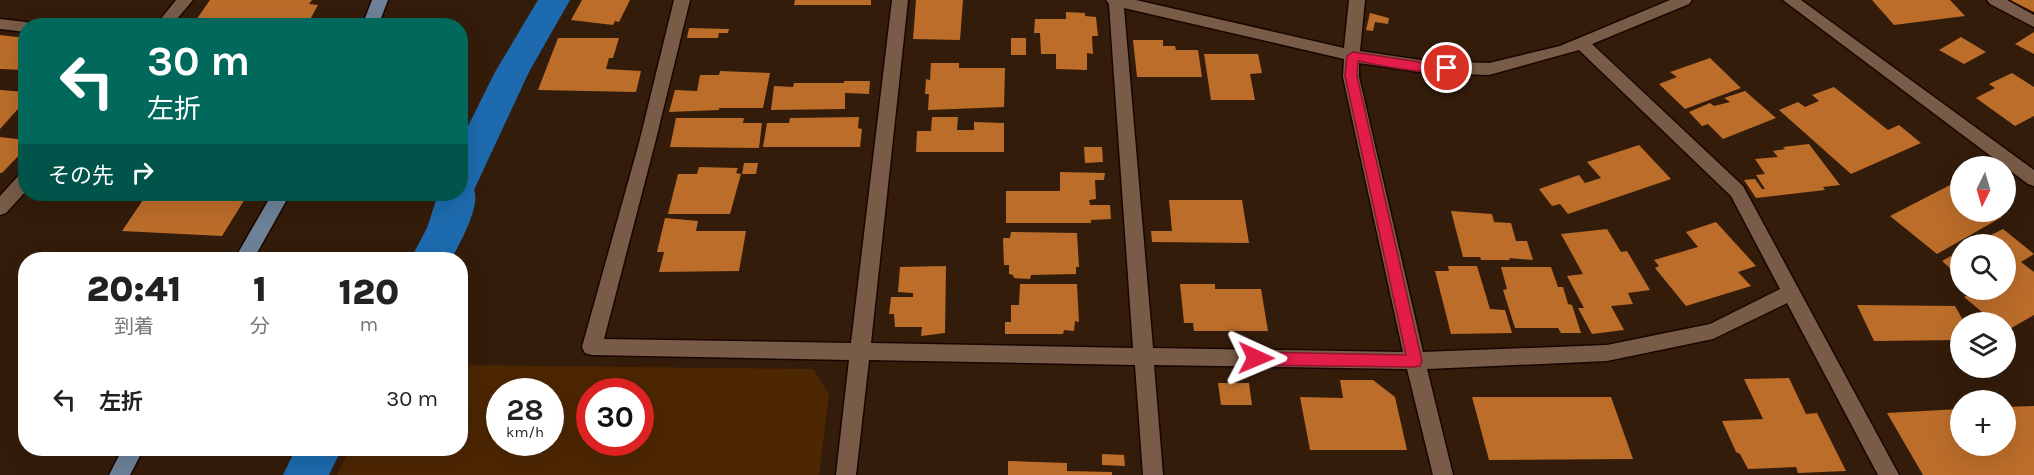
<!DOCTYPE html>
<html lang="ja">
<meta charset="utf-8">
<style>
body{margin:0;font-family:Karla,"Noto Sans JP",sans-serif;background:#f6f6f6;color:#222;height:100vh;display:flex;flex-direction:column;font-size:22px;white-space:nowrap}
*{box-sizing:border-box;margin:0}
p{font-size:20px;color:#767676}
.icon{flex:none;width:33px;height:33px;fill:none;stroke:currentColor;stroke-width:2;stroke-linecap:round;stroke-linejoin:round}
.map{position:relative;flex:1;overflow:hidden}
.sheet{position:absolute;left:18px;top:252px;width:450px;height:204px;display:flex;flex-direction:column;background:#fff;border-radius:24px;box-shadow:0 6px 24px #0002}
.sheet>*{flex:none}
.top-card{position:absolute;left:18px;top:18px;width:450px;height:183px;border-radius:24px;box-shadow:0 6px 24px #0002;background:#00695c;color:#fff;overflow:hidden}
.needle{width:39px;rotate:185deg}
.fabs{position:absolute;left:1950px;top:156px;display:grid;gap:12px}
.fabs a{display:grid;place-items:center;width:66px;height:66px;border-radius:50%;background:#fff;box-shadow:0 6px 24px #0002;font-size:30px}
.speed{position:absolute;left:486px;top:378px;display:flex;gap:12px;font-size:30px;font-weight:700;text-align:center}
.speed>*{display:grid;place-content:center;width:78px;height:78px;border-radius:50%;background:#fff;box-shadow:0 6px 24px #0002;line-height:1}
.speed small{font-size:15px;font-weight:400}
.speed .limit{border:9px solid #d22;background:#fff;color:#111}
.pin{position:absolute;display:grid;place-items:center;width:51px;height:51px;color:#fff;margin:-26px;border:3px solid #fff;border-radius:50%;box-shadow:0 2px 6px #0007}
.me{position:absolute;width:66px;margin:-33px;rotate:91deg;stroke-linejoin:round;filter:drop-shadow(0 0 4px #0008)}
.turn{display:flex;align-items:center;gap:21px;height:126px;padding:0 30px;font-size:27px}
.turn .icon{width:78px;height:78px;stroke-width:2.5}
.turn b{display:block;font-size:42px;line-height:51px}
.then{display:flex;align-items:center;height:57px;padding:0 30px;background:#0003;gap:12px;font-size:22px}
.eta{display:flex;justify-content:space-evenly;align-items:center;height:102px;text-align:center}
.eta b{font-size:36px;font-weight:800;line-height:42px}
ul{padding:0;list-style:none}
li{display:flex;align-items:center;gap:18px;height:90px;padding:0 30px}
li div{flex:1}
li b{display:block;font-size:22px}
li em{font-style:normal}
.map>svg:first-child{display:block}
</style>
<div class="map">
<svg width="2034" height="475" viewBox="0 0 2034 475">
<rect width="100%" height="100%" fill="#341c0a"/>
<path fill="#4d2602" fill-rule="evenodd" d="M461,365L813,369L829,394L819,475H337L350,449L460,448ZM500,392H550V442H500ZM590,392H640V442H590Z"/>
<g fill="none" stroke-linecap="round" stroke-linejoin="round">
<path fill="#1d6bae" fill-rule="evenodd" d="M538,0H570L529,72L474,190C481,206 459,245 451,260H410L427,228L438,194H460V142L495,72Z
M296,448H342L329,475H283Z"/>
</g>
<path fill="#bc6d2a" d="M210,0H312L309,4L318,5L307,25L196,20Z
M582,0H630L619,22L615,21L613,25L571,20Z
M795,0H871V5H794Z
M916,0H963L960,40L913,39Z
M1872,0H1950L1965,16L1894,25Z
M2010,0H2034V12Z
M1066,12L1085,13V16L1096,17L1098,36H1092L1093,54L1087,53V70L1056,69V54H1041L1040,33H1034L1035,19H1066Z
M1370,13L1389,18L1388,24L1375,22L1373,31L1366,30Z
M689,28L729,29L728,33H719L718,38H687Z
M2034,32V54L2015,44Z
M0,35L26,38V70L0,69Z
M1961,37L1986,52L1964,64L1939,50Z
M558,38H619L613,58H609L606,69L641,71L636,92L538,90Z
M1011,38H1026V55H1011Z
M1133,40H1163V46H1175L1176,50H1198L1202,77H1137Z
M1204,54H1258L1262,73L1250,74L1255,100H1211Z
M1710,58L1741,88L1685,109L1659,84L1677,77L1670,72Z
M931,63H959V68H1005L1004,107L928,110L929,94H925L926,79L930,80Z
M720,71L770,73L763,108H719V110L669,112L675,90L697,91L700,75H719Z
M2012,73L2034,87V116L2015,126L1976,98L1995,88L1989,84Z
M844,81H870L869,94L845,93V109L771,110L774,86L793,87L794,83H844Z
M1834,87L1888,130L1899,125L1921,143L1851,174L1779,110L1798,102L1805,107L1819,101L1812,95Z
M0,90L26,92V100L0,129Z
M1745,91L1776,118L1723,139L1708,124L1702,126L1689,112L1710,103L1714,106L1730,102L1724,98Z
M859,117L858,128L862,129L860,147H763L767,123H789L790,118Z
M932,117H958L957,130H974V122L1004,123V152H916L917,131H931Z
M676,118H744L743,123H762L759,148L670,147Z
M0,137L26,140V148L2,173H0Z
M1809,144L1840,185L1823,187L1825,190L1756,198L1744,180L1755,179L1762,189H1765L1756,175L1765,174L1755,159L1778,157L1773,151L1785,149L1783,147Z
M1639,145L1671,179L1568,214L1560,204L1552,206L1539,189L1579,175L1585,183L1601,178L1587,162Z
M1084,147H1102L1103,162L1085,163Z
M744,163H758L756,174H742Z
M699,167L738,168L736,173L741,174L730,214H668L678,174H697Z
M1060,172L1105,173L1104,180H1095L1096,199L1089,200L1090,205H1110L1111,219L1091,220V223H1006V191H1060Z
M1956,182L1960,185V212H1995L2002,217L1937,254L1890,216Z
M147,194L204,195L248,194L222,236L122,231Z
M1169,200H1242L1249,243L1152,242L1151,231H1172Z
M1451,211L1492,214L1494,222L1511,223L1516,241H1527L1533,260L1509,258L1510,260H1481L1480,257H1463Z
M665,218L698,221L696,231H746L739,271L659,272L664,252H657Z
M1716,222L1756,266L1738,272L1751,286L1686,306L1655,268L1659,266L1654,260L1698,247L1686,232Z
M1607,229L1621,252L1627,251L1650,290L1628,293L1633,304L1611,306L1624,330L1592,334L1578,308H1584L1567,276L1583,274L1561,234Z
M2003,229L2034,254L2021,262L2034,272V315L2006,331V322H1994L1964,297L1976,290H2006V244H1973Z
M1011,232L1077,233L1079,267H1076V274L1031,275L1030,279L1014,278L1013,275L1009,274V265H1004L1003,238H1010Z
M1960,251V277L1942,261Z
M946,266L945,333L921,336L922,327H895L894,314H889L891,297H913V293L898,292L900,267Z
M1448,266H1477L1490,309L1505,310L1512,333L1451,334L1435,271H1449Z
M1501,267H1551L1558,287H1563L1568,304L1572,305L1581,333H1561L1558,328H1515L1503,290L1507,289Z
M1020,284H1077L1079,322L1075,321L1074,331L1064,330L1063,334H1005V322H1011V305H1019Z
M1180,284H1215V289H1261L1268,331H1194L1193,323H1184Z
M1857,305L1955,306L1964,322H1960V340L1874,341Z
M1789,378L1806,414L1817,413L1846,471L1798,473L1796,467L1748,469L1740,454L1736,452L1722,421L1763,419L1744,379Z
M1340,380H1373L1395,397L1407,450H1310L1300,397L1343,398Z
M1218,383H1249L1252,405H1221Z
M1472,397H1611L1633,459L1489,460Z
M2034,406V475H1923L1887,413L1960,409V446H2006V407Z
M1102,454L1124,455L1125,466L1102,465Z
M1008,461L1067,463V471L1112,472V475H1008Z"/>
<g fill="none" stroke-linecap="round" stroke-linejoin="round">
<defs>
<path id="minor" d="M176,0H193L171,26H155Z
M674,0H690L655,143L604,339L851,343L892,0H908L871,343L1133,348L1109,4L1106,0H1136L1344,48L1349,0H1365L1360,51L1427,61L1489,63L1560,46L1670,0H1692L1689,4L1592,44L1743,186L1899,475H1878L1787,303L1713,339L1607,361L1427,369L1453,475H1433L1407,369L1154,365L1163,475H1143L1135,365L869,360L856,475H836L849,360L592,355L585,353L582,347L639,143ZM1124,8L1344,59L1343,77L1403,352L1153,348ZM1579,50L1731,196L1780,289L1710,324L1607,345L1423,352L1359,77V63L1427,73L1489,75Z
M1783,0H1801L2034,170V186L2028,184Z
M1987,0H2007L2034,15V27L1990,4Z
M0,19L26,22L33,26H26V32L0,29Z
M26,173V191L6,213L0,215V196L20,174Z"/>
<path id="major" d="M372,0H388L378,26H362Z
M272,194H290L253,260H234Z
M123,448H144L130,475H109Z"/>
</defs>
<use href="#minor" stroke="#1a0600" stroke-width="3"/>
<use href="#major" stroke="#1a0600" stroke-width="3"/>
<use href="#minor" fill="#785c48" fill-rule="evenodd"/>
<use href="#major" fill="#6d8299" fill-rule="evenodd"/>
</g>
<path fill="#e11d48" stroke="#92132f" stroke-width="1.5" d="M1353,52L1426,63H1447L1453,68C1443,79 1375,64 1358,61L1357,76L1422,361L1420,366L1414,367L1256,365L1251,363L1249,358L1251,354L1256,352L1406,355L1345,76L1347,56Z"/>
</svg>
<div class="fabs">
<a><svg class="needle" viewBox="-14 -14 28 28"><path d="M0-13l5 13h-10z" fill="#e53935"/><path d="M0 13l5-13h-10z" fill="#767676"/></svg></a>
<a><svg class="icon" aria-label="search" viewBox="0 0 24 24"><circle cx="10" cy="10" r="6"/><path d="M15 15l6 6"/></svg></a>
<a><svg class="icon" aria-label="layers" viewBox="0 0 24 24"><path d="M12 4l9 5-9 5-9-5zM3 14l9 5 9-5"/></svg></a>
<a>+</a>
</div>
<div class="speed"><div>28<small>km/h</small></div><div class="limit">30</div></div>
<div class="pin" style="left:1447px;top:68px;background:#d93025"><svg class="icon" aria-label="arrive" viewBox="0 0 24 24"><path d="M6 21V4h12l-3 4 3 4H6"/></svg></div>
<svg class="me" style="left:1256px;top:358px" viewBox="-20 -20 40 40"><path d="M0-17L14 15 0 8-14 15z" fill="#e11d48" stroke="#fff" stroke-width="4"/></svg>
<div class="top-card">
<div class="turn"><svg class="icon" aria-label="left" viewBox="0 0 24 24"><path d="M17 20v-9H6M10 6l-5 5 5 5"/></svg><div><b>30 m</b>左折</div></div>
<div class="then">その先<svg class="icon" aria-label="right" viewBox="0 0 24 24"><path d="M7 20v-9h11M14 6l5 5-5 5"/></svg></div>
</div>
<section class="sheet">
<div class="eta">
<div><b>20:41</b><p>到着</p></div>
<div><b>1</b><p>分</p></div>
<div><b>120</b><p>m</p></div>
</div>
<ul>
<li><svg class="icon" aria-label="left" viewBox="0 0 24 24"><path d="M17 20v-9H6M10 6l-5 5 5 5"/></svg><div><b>左折</b></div><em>30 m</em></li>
</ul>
</section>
</div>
